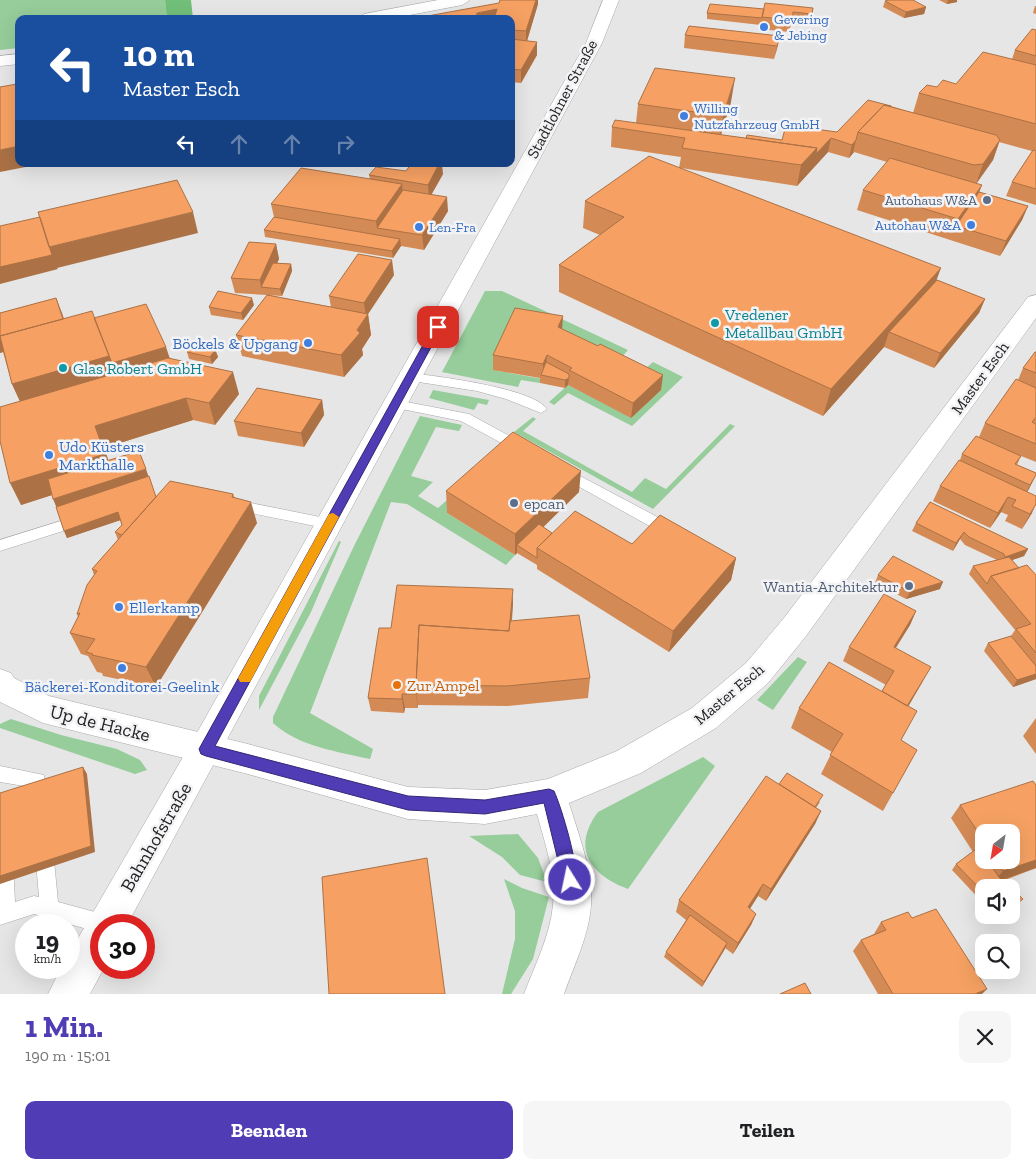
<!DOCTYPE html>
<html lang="de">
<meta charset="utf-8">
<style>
body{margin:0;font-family:"Zilla Slab",serif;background:#f6f6f6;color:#202124;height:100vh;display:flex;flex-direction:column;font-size:19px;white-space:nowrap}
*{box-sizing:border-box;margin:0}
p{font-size:16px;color:#757577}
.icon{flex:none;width:28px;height:28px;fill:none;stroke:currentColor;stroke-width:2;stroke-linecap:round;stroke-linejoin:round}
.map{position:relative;height:994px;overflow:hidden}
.details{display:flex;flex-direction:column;background:#fff;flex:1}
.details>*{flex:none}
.banner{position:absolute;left:15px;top:15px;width:500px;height:152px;border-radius:10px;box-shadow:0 5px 20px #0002;background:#1a4fa0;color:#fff;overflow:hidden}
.needle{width:32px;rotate:211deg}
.controls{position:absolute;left:975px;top:824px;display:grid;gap:10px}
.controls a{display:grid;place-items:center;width:45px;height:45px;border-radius:10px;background:#fff;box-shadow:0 5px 20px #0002;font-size:25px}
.speed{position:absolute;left:15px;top:914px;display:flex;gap:10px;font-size:25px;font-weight:700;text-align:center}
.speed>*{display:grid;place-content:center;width:65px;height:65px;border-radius:50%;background:#fff;box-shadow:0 5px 20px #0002;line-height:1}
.speed small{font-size:12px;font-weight:400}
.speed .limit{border:8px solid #d22;background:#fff;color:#111}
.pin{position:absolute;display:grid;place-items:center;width:42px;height:42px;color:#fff;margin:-21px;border-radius:10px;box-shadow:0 2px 8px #0006}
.me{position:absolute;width:55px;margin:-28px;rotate:350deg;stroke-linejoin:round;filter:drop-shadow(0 0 4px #0008)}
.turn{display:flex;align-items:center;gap:18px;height:105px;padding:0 25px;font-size:22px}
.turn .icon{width:65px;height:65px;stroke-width:2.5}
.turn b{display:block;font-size:35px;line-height:42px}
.lanes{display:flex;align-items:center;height:48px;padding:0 25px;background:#0003;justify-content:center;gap:25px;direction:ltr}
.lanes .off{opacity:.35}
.round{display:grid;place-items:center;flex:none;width:52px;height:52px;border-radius:10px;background:#f6f6f6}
.overview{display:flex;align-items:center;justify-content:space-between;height:85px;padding:0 25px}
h1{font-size:30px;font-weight:800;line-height:38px;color:#503cb4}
.button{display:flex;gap:10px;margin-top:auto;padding:10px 25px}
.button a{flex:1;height:58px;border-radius:10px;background:#503cb4;color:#fff;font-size:20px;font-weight:800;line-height:58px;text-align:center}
.button a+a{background:#f6f6f6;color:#202124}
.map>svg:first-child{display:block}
</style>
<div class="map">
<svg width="1036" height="994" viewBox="0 0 1036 994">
<rect width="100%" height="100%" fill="#e6e6e7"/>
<path fill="#96cd9a" d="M0,0H165L167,19H19V48L0,50Z
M485,291H502L628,350L620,359L643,371L653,362L683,377L632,426L568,393L554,405L549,402L568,385L631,417L661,390L493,370L543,379L540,383L521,380L518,387L442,372Z
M433,390L489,400L487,405L478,403L474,410L429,398Z
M420,416L462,425L459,431L436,427L411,476L433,482L418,496L438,508L480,471L447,513L515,555L506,565L407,504L391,502L310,713L373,749L370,759C339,752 297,746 273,723V717L354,546Z
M533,417L536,419L523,431L632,492L645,478L666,489L730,424L735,426L653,509L514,432Z
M339,541L341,542L311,612L259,710V696Z
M798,657L807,662L773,710L757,700Z
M11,719L61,735L117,749L140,760L147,770L135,774L0,728V724Z
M703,757L715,766L628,889C590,875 571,848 598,812Z
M518,834L538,858L547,882L520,875L502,857L469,836Z
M504,879L522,888L549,897L533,959L511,994H502L515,939V911Z"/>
<path fill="#71bf79" d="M165,0H191L193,19H167Z"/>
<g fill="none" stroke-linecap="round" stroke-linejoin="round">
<defs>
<path id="service" d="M410,373C436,376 533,388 547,409L541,413L506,399L477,391L406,380L404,377Z
M396,400L469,414L526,445L528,448L521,453L516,451L461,421L392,407L390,404L392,401Z
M563,467L665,521L667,525L665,529H655L558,475L556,472Z
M236,500L330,519L335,520L337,524L335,528L330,529L231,509L229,505Z
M80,515L85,516L87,520L85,524L0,551V540Z
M0,766L44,775L48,799L45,805L39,807L33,805L30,787L0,782Z
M44,841L50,844L53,850L58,902L106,915L113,918L116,925H101V933L34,914L0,925V857L4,855L10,858L13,864L15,902L34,896L39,897L35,850L38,844Z"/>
<path id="minor" d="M1036,295V318L806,636L768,683L716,728L641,773L569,803C579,836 593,871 591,905C589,936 574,965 564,994H524C535,965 550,936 553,905C556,875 545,843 537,814L485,824L408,819L244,773L43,723L0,702V669L11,673L14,678L49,696L244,743L408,787L485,790L548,779L617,751L692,708L746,663L784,618L1028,297Z"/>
<path id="tertiary" d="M438,0H470L462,5L389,19H356L364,14Z
M603,0H619L602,43L127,925H101V968H104L90,994H48L61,968H69V954L194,738L586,43Z
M19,54V64L0,66V56Z"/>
</defs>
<use href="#service" stroke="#a8a8aa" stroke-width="1"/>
<use href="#minor" stroke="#a8a8aa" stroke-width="1"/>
<use href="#tertiary" stroke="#a8a8aa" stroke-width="1"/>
<use href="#service" fill="#fff" fill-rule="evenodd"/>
<use href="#minor" fill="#fff" fill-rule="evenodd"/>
<use href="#tertiary" fill="#fff" fill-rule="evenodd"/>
</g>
<path fill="#d48a55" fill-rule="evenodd" d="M500,0H538V4L527,41L537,55L521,83L511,82V19L499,3Z
M939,0H957V2L947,4Z
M885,1L926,7L924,14L904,18L883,7Z
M1035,6H1036V14L1033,13Z
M813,8L809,26L791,24L789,32L760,29L761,23V25L707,19V13L764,9Z
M1036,30V205L1006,196L1012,182L1032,151L999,142L993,160L976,184L979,192L1028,206L1022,220L1000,256L857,210L863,190L887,162L854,152L849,158L828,152L797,186L681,168L937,280L985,299L979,313L934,368L884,347L823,416L559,292V265L600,235L583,228L585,201L679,168L681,157L611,147L612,127L636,123L638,104L731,102L721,135L746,138L782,140L837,132L891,106L913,113L919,93L937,87L956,84L1012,59L1015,50Z
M685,35L780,36L774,59L684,48Z
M406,171L443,174L431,195L448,211L424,250L401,246L393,258L265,237L264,230L274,217L271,204L370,179L369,175Z
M276,244L279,259L277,263L291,264L292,271L282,296L268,295L331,307L329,296L394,275L368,314L371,335L362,349L363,355L344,377L242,356L236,335L267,295L235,293L231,278Z
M56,298L64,319L94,318L239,394L215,425L193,420L104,448L108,460L156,497L233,494L235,498L257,523L156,687L103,676L102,673L97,672L88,656L81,654L70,633L78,617L77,614L94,575L92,569L118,540L115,532L122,525L120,520L67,538L52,495L21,505L20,401L12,384L3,352L0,353V313Z
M254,305L243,320L211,315L209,307Z
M562,329L661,390L631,418L568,385L565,388L540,383V378L493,370V355Z
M213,344L218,357L212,364L189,359L187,352Z
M1036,352V423H1035L1036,424V462L1021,456L1017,465L1036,473L1027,492L1032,513L1022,529L1005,521L1008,515L1001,512L990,528L933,501L940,486L960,460L962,454L979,437L985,423L1018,380L1023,368Z
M322,400L324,415L304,447L238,436L234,421Z
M446,491L579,492L543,527L552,533L736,558L731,580L669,652L537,569V565L517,553L515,555L447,513Z
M930,502L1028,549L1024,556L1012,560L1019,568L1036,575V679L1013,687L984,651L988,643L1011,636L1015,630L969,574L973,566L997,560L965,545L960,539L953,551L912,531L916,523Z
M878,575L940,589L906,599L875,583Z
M513,603L512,621L590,678L588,698L507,706L418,705V708H405L404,713L371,711L368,698L391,628Z
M916,611L910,625L896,648L923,681L908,706L901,741L917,750L883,811L821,774L832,752L791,728L799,708L882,691L886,685L843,661L849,647Z
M1036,718V754L1023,736Z
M779,784L820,802L816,808L821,811L815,824L766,901L758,896L750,909L756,914L751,925L733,954L725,948L702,987L664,957L666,952L686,920L676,912L679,900Z
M1036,785V868L984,888V904L952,870L956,864L973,852L951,818L960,805ZM984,832L1011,860H984Z
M994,915H1005L999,920Z
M912,918L982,994H878L853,951L861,940L874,934L881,922Z"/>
<path fill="#ac7145" d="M536,0H538V4L526,44V31Z
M948,0H957V2L947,4Z
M926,7L924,14L904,18L906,12Z
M497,9V19H475L477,13Z
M780,36L777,49L774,59L777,46Z
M537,42V55L521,83V70Z
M735,78L731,102L719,141L723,116Z
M831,138L828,152L797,186L801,165L817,148Z
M856,140L853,152H854L849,158L852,145Z
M1000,140L993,160L976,184L983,164Z
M19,146V164H41L0,172V150Z
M439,164H442L443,174L429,199L428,185Z
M402,184L404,204L377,228L376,221Z
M982,185L974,206L956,226L958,219Z
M447,197L448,211L424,250L422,235Z
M1028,206L1022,220L1000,256L1006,241Z
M193,212L198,233L57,268L58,269L0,284V267L49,247Z
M400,239L401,246L393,258L392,251Z
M276,244L279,259L266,288L261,287L260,280Z
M392,260L394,275L368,314L371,335L362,349L363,355L344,377L341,355L366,317L364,303Z
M291,264L292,271L282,296L280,289Z
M941,268L931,295L889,332L884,347L823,416L831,389Z
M56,298L62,313L71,341L6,351L0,353V336Z
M252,298L254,305L243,320L241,313Z
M985,299L979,313L934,368L940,353Z
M563,316L562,331L558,327Z
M213,344L218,357L212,364L210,357V348Z
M166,347L171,362L22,406L12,384L109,356Z
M547,355L546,370L543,376V364Z
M233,372L239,394L215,425L209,403Z
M663,375L661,390L631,418L633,403Z
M569,378L568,385L565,388V380Z
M186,398L193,420L104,448L114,475L21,505L10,483L95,426Z
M322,400L324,415L304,447L301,433Z
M146,469L151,484L60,514L53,499Z
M581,471L579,492L522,548L517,545V553L515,555V534Z
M1036,475L1029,489L1022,500L1030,485Z
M1008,497L1001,512L990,528L998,513Z
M251,502L257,523L156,687L146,667Z
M1036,504L1032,513L1022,529L1030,514Z
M118,512L121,520L67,538L64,531Z
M964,532L960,539L953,551L956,543Z
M1028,549L1024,556L1001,564L1005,557Z
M736,558L731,580L669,652L673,631Z
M943,582L940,589L906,599L910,592Z
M513,589V603L509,652V638Z
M916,611L910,625L887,661L894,647Z
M931,667L923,681L900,721L907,707Z
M1036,674V679L1013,687L1017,680Z
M416,691L418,705V708L416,694Z
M402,694L405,708L404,713L402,699Z
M83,767L87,774L95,852L0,884V876Z
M821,811L815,824L766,901L771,889Z
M1036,860V868L993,883L1003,871Z
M763,884L758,896L743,919L748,907Z
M756,914L751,925L733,954L738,943Z
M727,943L725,949L702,987L704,982Z
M987,989L982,994H975Z"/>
<path fill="#f6a163" stroke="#ac7145" d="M500,0H536L526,31L511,30V19H494L497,9L477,13L475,19H411L499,3Z
M889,0H913L926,7L906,12L885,1Z
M765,3L813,8L812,14L793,12L792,20L762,17Z
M710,4L764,9L762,18L707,13Z
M689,26L780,36L777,46L685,35Z
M1032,29L1036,30V56L1015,50Z
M511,39L537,42L521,70L511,69Z
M983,52L1036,65V124L919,93L927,85L937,87L943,80L956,84Z
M655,68L735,78L723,116L638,104Z
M17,84L19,91V146L0,150V87Z
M868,100L891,106L884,105L858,132L856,140L852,145L831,138L816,154L817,148L746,138L747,135L782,140L786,125L837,132Z
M884,105L996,135L1000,140L983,164L974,165L858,132Z
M615,120L817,148L801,165L682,148L685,138L612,127Z
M1033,150L1036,151V189L1012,182Z
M649,156L941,268L831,389L559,265L624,217L585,201Z
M890,158L982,185L958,219L863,190Z
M411,164H439L428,185L369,175L376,167L406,171Z
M301,168L402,184L376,221L271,204Z
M177,180L193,212L49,247L38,212Z
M403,190L447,197L422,235L377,228Z
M979,192L1028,206L1006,241L956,226Z
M40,217L52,255L0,267V226Z
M274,217L400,239L392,251L264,230Z
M249,242L276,244L260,280L231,278Z
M358,254L392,260L364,303L329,296Z
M273,263L291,264L280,289L261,287Z
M937,280L985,299L940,353L889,332Z
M218,291L252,298L241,313L209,307Z
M267,295L368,314L357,330L360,333L341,355L236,335Z
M56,298L63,319L0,336V313Z
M146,304L166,347L112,363L94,318Z
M515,308L563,316L558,327L598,346L600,344L663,375L633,403L569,370L572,368L547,355L543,364L493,355Z
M92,311L109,356L12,384L0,336Z
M196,340L213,344L210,348L216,349L210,357L187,352Z
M1035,352H1036V373L1023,368Z
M168,358L233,372L209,403L186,398L95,426L105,454L10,483L0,441V407Z
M546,362L569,374V378L565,380L541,375Z
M1016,379L1036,388V417L1032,422L1036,424V444L985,423Z
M257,388L322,400L301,433L234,421Z
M513,432L581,471L515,534L446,491Z
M976,436L1021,456L1015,464L1036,473V475L1030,485L962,454Z
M139,451L146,469L53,499L48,479Z
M959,460L1036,496V504L1030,514L1012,506L1016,500L1008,497L998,513L940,486Z
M149,476L156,497L122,535L115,532L122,525L118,512L64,531L56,507Z
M170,481L233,494L232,497L251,502L146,667L92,655L93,654L86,652L95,639L70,633L80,613L77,614L87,585L97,571L92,569Z
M930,502L1028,549L1005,557L1004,554L969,537L964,532L956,543L916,523Z
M575,511L632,544L660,515L736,558L673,631L537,548Z
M539,524L552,533L537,548V558L517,545Z
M893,556L943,582L910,592L878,575Z
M1009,557L1019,568L991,576L987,584L973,566Z
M1027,565L1036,575V653L1016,629L1031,624L991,576Z
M397,585L513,589L509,631L419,625L416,685V694H402V699L368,698L379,628H391Z
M884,594L916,611L894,647L931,667L907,706L882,691L894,671L849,647Z
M579,615L590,678L507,686L416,685L419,625L509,631L510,621Z
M1011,636L1036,666V674L1017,680L988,643Z
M829,662L917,711L901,740L917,750L893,793L830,755L843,734L799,708Z
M83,767L91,846L0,876V793Z
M787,773L823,795L815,807L779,784Z
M766,776L821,811L771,889L763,884L748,907L756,914L738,943L679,900Z
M1033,781L1036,785V860L1003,871L996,860H1011V832H984V841L960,805Z
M979,847L984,855V860H987L999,877L1010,888H984V893L956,864Z
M427,858L445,994H329L322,877Z
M1011,888L1023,899L1011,908Z
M936,909L987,989L975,994H893L861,940L886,930L881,922L908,912L912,918Z
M690,915L727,943L704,982L666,952Z
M805,983L811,994H780Z"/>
<path fill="#503cb4" stroke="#342775" d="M438,324L442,327L215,746L408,796L485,800L549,789L554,791C561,806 581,871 575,885L570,887L564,885L544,803L485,814L408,810L206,756L201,754L199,749L433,327Z"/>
<path fill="#f59e0b" d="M333,513L339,517L250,682H240L238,678L240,675L329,514Z"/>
<g fill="#3f7fe0" stroke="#f3f3f5" stroke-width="2">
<circle cx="764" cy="27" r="5"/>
<circle cx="684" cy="116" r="5"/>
<circle cx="971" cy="225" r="5"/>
<circle cx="419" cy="227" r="5"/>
<circle cx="308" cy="343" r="5"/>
<circle cx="49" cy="455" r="5"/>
<circle cx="119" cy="607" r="5"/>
<circle cx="122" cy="668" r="5"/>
</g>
<g fill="#5c6f8a" stroke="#f3f3f5" stroke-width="2">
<circle cx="987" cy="200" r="5"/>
<circle cx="514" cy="503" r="5"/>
<circle cx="909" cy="586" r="5"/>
</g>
<g fill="#0f9aa8" stroke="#f3f3f5" stroke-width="2">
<circle cx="715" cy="323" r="5"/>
<circle cx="63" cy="368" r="5"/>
</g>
<circle fill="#e8710a" stroke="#f3f3f5" stroke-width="2" cx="397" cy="685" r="5"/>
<g text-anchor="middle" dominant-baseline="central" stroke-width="5" stroke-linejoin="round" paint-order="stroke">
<g font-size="14" fill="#366cbe" stroke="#f3f3f5" text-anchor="start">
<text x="774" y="19">Gevering<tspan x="774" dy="16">&amp; Jebing</tspan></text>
<text x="694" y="108">Willing<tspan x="694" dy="16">Nutzfahrzeug GmbH</tspan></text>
<text x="961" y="225" text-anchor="end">Autohau W&amp;A</text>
<text x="429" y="227">Len-Fra</text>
</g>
<g font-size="14" fill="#4e5e75" stroke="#f3f3f5" text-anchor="end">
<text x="977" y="200">Autohaus W&amp;A</text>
</g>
<g font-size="16" fill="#222223" stroke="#f3f3f5">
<text transform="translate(562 99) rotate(-62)">Stadtlohner Straße</text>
<text transform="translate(980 378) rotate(-54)">Master Esch</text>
<text transform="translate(729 694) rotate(-40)">Master Esch</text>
</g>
<g font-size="16" fill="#0d838f" stroke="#f3f3f5" text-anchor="start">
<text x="725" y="314">Vredener<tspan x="725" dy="18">Metallbau GmbH</tspan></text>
<text x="73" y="368">Glas Robert GmbH</text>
</g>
<g font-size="16" fill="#366cbe" stroke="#f3f3f5" text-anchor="start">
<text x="298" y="343" text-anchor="end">Böckels &amp; Upgang</text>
<text x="59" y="446">Udo Küsters<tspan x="59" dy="18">Markthalle</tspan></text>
<text x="129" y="607">Ellerkamp</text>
<text x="122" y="686" text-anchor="middle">Bäckerei-Konditorei-Geelink</text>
</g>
<g font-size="16" fill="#4e5e75" stroke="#f3f3f5" text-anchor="start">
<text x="524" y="503">epcan</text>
<text x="899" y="586" text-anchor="end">Wantia-Architektur</text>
</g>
<g font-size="16" fill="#c56008" stroke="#f3f3f5" text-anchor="start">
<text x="407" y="685">Zur Ampel</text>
</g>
<g font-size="19" fill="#222223" stroke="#f3f3f5">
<text transform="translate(100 723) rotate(14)">Up de Hacke</text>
<text transform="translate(156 837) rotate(-60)">Bahnhofstraße</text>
</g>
</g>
</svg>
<div class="controls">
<a><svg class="needle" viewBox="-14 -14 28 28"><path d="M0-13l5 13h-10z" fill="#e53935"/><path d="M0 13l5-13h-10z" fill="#757577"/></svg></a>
<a><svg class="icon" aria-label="sound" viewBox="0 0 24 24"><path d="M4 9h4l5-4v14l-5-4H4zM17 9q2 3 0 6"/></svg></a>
<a><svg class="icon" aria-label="search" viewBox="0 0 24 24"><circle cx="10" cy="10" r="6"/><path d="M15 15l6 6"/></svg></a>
</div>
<div class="speed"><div>19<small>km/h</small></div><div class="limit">30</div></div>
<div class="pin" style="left:438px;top:327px;background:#d93025"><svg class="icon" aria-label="arrive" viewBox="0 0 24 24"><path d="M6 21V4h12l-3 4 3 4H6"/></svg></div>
<svg class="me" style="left:570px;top:880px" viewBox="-20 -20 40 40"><circle r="17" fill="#503cb4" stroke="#fff" stroke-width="3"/><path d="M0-11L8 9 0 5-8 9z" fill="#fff"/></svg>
<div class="banner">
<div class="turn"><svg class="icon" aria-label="left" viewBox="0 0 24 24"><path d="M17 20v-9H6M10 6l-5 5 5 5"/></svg><div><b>10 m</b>Master Esch</div></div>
<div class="lanes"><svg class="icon" aria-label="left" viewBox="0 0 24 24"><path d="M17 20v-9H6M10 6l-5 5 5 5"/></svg><svg class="icon off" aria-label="ahead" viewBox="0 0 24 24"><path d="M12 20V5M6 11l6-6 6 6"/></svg><svg class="icon off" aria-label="ahead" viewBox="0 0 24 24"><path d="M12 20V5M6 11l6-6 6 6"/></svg><svg class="icon off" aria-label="right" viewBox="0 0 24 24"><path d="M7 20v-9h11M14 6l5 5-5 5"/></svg></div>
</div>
</div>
<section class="details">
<div class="overview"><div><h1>1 Min.</h1><p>190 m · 15:01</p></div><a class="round"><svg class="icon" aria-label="close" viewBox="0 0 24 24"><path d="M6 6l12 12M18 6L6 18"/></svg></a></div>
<div class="button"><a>Beenden</a><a>Teilen</a></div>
</section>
